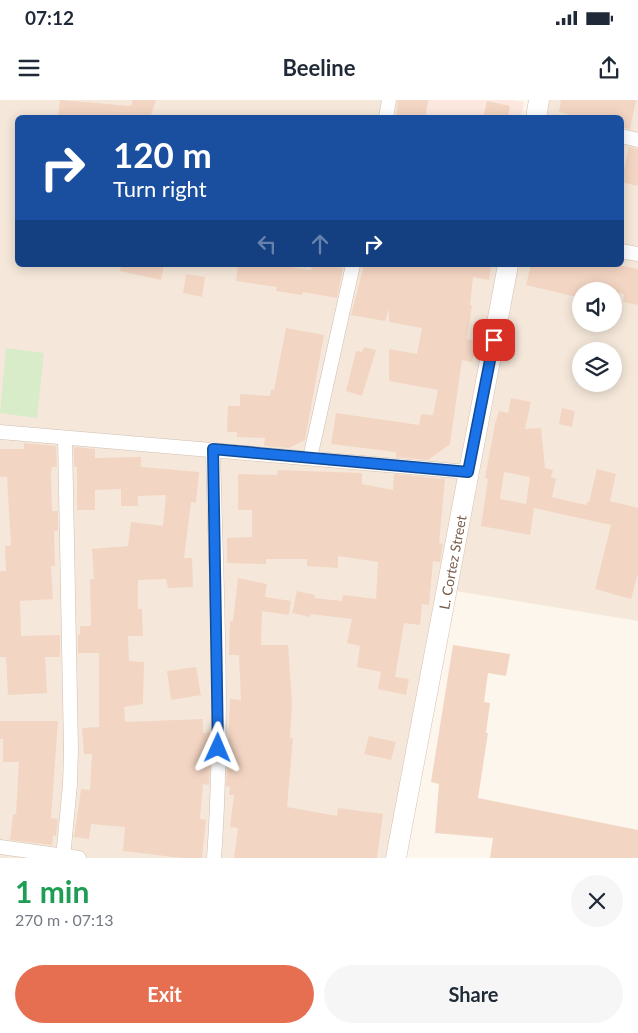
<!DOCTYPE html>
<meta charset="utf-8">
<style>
body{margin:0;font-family:Lato,sans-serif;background:#f6f6f7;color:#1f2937;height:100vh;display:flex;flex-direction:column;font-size:19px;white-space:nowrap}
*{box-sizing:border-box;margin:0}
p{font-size:16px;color:#747a83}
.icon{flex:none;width:28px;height:28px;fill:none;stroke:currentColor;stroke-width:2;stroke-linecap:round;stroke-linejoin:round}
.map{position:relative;height:758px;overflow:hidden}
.side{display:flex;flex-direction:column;background:#fff;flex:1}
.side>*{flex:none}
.hud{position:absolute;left:15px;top:15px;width:609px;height:152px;border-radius:8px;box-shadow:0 2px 12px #0003;background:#1a4fa0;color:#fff;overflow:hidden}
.tools{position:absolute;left:572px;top:182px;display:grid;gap:10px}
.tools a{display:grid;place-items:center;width:50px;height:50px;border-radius:50%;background:#fff;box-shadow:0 2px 12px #0003;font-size:25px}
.pin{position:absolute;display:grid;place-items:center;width:42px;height:42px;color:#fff;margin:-21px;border-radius:10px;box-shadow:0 2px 8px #0006}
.me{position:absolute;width:55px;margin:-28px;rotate:1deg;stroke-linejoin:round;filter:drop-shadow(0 0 4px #0008)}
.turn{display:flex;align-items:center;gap:18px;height:105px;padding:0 15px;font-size:22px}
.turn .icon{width:65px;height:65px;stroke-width:2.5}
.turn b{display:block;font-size:35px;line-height:42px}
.lanes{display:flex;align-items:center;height:48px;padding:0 15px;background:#0003;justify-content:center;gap:25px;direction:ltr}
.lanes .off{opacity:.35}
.round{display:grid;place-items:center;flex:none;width:52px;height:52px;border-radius:26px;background:#f6f6f7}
.overview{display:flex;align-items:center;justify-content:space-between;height:85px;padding:0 15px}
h1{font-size:30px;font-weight:700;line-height:38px;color:#1e9e55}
.primary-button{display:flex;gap:10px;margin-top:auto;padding:10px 15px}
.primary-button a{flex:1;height:58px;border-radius:30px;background:#e76f51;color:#fff;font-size:20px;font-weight:700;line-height:58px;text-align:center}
.primary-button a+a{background:#f6f6f7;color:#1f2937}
.status{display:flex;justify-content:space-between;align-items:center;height:35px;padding:0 25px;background:#fff;direction:ltr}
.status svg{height:14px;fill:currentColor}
header{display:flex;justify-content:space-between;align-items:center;height:65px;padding:0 15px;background:#fff;font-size:22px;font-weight:700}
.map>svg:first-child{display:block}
</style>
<div class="status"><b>07:12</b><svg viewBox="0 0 49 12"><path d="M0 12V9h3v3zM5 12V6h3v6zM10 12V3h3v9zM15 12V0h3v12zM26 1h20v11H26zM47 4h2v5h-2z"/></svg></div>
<header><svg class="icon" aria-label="menu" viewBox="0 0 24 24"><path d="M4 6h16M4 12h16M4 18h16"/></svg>Beeline<svg class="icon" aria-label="share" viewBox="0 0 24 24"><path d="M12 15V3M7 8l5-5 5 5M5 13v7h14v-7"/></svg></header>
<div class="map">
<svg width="638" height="758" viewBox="0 0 638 758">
<rect width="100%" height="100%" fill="#fdf6ec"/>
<path fill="#f5e8da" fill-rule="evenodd" d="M0,0H431L427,18H18V165H498L495,184L517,165H621V18L546,17L549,0H638V521L456,491L404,758H0ZM581,191H614V224H581ZM581,251H614V284H581Z"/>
<path fill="#fde8e0" d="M431,0H511L524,2L521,17L427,18Z"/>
<path fill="#d8ecc9" d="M6,248L44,253L37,318L0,313Z"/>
<path fill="#f3d5c3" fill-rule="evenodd" d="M60,0L131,6L133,0H156L150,18H58Z
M398,0H428L425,18H396Z
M561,0H636L630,29L621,27V18H566L567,14L559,12Z
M487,1L510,6L508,18H483Z
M629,47L638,49V86L621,82Z
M121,165H164L161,180L120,171Z
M238,165H275L311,170L312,165L343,168L337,198L303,192L302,195L276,191L277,187L236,181Z
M364,165H491L489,180L473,177L470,205H472L467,239L477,241L472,262L462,260L450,344L428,360L396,357V352L331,344L336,313L419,325L421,314L433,315L438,290L389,281V249L417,254L422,228L389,222V209L385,221L351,215Z
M531,165H619L638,169V205L623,202L624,194L594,188V191H581V198L526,185Z
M186,174L205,177L202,197L183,193Z
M286,228L324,235L305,340L289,348L264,346L265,338L237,337V332H227L228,306H240V294L270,296L271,290H274Z
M364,247L376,250L362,296L346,291L356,251L362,252Z
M511,298L531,302L525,329L541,328L545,368L553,370L551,377L556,379L552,397L586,405L587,402H589L597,369L616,374L610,401L638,408V473L631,499L595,489L611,425L534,408L530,435L481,426L488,379L485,378L495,324L499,311L508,313ZM504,372L530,377L526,404L500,399Z
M562,308L575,311L572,327L559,324Z
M24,343L56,346L57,367H52L51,375L52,411H58V431H54L55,466H51L53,499L20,501L21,536L60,535V552L59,557H45L47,593L8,595L6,557H0V471H6L5,446H11L7,377H0V349H24Z
M74,347L95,349V358L141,357V367L199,372L196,403L191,402L184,458H192L193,487L168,488L166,479L138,480V509H142L143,536H128L129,561L144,562L143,604L124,607L125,622L203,619V633L210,632V656L209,685L203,684L200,719L206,720L202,758H182L123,751L125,727L91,724L89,739L74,737L81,689L90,690L92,654H84L82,628L99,627V553H78V535H80V526H91L90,479H94L92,449L128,446L131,422L163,426L166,395L138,396V406H121V389L95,390V410H77V367H74Z
M278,370L362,373V384L393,390L394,374L445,379L439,443L443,444L440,462L433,461L429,505L422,504L420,525L404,523L395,577L409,579L406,595L378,589L381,572L357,567L360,546L347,543L352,519L311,514L310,517L292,513L297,491L315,495L314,498L342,501L343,495L376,499L378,462L338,456V468L307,466V459H266V464L227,463V438L252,437V410H238V374L277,375Z
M238,478L267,484L265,497L291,501L289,515L262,511L261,545H288L292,604L290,638H293L287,707L337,716L338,708L383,714L377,758H234L238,728L230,727L234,695H229L230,687L226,686L230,599L241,600L239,555H229L230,521H233Z
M453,545L510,554L506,576L488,573L484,602L490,603L486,633H488L478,698L638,730V758H490L493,738L435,733L439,684L431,682Z
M196,567L201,595L171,600L167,571Z
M0,621H58L51,718L58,719L56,736L53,735L52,745L10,740L13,714H16L19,662H3V639H0Z
M369,636L396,642L391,660L364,654Z"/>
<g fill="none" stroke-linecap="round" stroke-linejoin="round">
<defs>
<path id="minor" d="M386,18L389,0
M621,36L638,40
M621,151L638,154
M0,332L468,372
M213,349C216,485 224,622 214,758
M310,358L353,165
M0,747L79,758
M63,758L70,684L71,650L65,338"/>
<g id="secondary">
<path d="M536,18L539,0"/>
<path id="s1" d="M396,758L508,165"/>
</g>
</defs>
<use href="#minor" stroke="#d1beb0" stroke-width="15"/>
<use href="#secondary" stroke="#d6c0b0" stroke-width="21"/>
<use href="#minor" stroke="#fff" stroke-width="14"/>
<use href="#secondary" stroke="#fff" stroke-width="20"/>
</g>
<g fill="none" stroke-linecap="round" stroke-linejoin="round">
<defs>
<path id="route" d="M218,648L213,349L468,372L494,240"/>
</defs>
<use href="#route" stroke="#114b97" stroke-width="12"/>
<use href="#route" stroke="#1a73e8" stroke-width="9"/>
</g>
<g text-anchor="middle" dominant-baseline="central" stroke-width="4" stroke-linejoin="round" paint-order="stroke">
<g font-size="14" fill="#7a5c4d" stroke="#fffaf3">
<text stroke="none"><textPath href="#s1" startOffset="301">L. Cortez Street</textPath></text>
</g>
</g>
</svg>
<div class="tools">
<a><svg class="icon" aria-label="sound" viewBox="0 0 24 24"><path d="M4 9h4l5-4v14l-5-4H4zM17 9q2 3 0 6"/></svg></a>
<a><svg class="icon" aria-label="layers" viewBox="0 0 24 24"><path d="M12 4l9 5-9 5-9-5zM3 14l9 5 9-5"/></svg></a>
</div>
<div class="pin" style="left:494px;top:240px;background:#d93025"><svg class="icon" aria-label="arrive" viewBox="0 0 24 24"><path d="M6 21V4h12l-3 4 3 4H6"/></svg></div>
<svg class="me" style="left:218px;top:648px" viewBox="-20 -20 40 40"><path d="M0-17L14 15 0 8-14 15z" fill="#1a73e8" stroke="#fff" stroke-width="4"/></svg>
<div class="hud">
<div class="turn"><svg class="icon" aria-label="right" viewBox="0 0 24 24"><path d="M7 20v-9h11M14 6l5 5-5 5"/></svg><div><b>120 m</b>Turn right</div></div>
<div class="lanes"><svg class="icon off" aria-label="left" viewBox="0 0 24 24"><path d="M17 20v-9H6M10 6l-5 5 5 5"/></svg><svg class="icon off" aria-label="ahead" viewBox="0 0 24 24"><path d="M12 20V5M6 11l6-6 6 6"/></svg><svg class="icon" aria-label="right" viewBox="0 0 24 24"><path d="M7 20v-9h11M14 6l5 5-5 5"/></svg></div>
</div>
</div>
<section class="side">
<div class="overview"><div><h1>1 min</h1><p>270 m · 07:13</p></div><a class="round"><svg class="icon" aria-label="close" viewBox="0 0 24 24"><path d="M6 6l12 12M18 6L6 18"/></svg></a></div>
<div class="primary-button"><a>Exit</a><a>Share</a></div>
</section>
